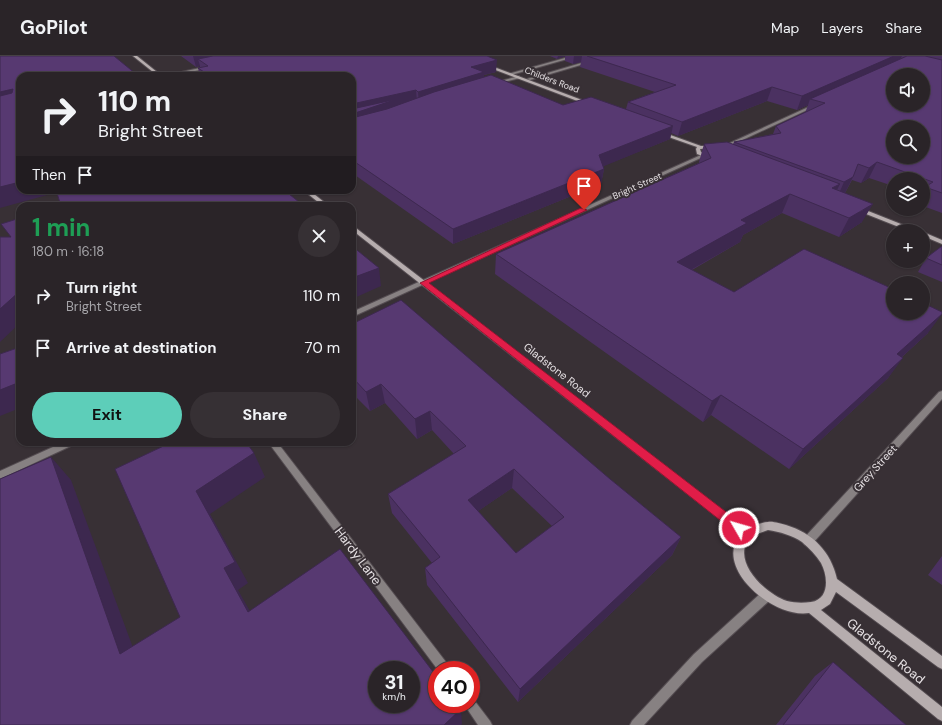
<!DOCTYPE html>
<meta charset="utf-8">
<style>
body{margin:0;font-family:"DM Sans",sans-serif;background:#363034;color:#f1f3f6;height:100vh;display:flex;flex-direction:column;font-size:15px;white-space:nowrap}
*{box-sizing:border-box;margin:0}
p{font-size:13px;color:#a5a4a8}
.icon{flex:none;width:22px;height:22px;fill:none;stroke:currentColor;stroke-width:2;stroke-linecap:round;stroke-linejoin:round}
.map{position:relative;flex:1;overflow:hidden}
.sheet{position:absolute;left:16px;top:146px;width:340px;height:244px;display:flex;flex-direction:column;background:#2a2428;border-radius:12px;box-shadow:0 1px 3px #0004,0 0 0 1px #464145}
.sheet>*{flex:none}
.hud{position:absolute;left:16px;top:16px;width:340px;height:122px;border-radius:12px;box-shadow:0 1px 3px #0004,0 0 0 1px #464145;background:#2a2428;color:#f1f3f6;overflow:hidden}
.fabs{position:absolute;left:886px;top:12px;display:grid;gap:8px}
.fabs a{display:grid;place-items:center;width:44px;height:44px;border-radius:50%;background:#2a2428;box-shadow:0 1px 3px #0004,0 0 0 1px #464145;font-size:20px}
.speed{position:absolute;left:368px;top:605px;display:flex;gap:8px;font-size:20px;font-weight:700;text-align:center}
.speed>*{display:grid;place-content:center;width:52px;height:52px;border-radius:50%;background:#2a2428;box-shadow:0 1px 3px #0004,0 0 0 1px #464145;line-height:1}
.speed small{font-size:10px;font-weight:400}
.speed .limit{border:6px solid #d22;background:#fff;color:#111}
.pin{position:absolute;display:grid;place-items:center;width:34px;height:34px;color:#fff;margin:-41px -17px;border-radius:50% 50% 50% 0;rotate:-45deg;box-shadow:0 0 4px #0007}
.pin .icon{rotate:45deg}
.me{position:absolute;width:44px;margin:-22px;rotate:308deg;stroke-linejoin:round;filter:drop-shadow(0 0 3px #0008)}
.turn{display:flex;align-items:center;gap:14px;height:84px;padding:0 16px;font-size:18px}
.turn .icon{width:52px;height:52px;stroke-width:2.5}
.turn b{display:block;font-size:28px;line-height:34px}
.then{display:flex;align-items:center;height:38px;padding:0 16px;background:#0003;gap:8px;font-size:15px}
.round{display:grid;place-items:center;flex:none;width:42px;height:42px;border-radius:21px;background:#363034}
.overview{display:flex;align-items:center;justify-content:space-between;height:68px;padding:0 16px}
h1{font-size:24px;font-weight:700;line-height:30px;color:#1e9e55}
.cta{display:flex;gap:8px;margin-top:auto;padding:8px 16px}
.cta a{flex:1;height:46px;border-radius:24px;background:#5dceb9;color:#111;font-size:16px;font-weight:700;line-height:46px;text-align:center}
.cta a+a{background:#363034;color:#f1f3f6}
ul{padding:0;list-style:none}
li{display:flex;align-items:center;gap:12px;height:52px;padding:0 16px}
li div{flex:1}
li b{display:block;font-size:15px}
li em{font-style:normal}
header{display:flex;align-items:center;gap:24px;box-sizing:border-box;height:56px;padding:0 20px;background:#2a2428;border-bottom:1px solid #464145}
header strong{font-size:19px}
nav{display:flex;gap:22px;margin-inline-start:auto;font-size:14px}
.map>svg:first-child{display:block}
</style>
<header>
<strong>GoPilot</strong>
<nav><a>Map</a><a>Layers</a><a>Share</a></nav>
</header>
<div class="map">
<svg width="942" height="669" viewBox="0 0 942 669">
<rect width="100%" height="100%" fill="#383035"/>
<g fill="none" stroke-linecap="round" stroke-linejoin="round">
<defs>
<path id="street" d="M572,0H578L511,19L508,18Z
M605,0H611L530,24L527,23Z
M209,10L210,12L170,20H163Z
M519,20L520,22L495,28L493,27Z
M815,48L818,49L723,93L719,92Z
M701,99L705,100L352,261V256Z
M942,335V343L812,488L808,490L804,488L803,485L804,482L939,336Z
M64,386H76L75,388L0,423V415Z
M268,386H277L449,610L451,614H438Z
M765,536L769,537L770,541L769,545L702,606L644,669H630L632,665L694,598L761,537Z
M471,642L474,644L490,665L492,669H478L464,648H471Z"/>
<path id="secondary" d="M133,0H137L162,20H158Z
M486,8L590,47L591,48L588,49L485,10Z
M662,76L701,90H715V91L713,92L700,93L701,96L713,102L711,103L697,98L696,93L697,91L660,78V76Z
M303,134H309L329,150H323Z
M858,151L916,174L917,175H909L856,154L855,153Z
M352,169L747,473C753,471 761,466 768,466C773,465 781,468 786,469C813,477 831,496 837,523L942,600V613L938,611L836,536L830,548L821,554L942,651V665L938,663L809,557C774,563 713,512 740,479L352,174ZM768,474C780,476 792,479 802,486C809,492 816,499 821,507C828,520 830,543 811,546C803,547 795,547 787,545C765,538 729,503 751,481C755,478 763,476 768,474Z
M923,176L942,184V188L923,180Z"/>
</defs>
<use href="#street" stroke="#544c51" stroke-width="2"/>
<use href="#secondary" stroke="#544c51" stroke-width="2"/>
<use href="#street" fill="#878182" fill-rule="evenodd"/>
<use href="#secondary" fill="#b6adae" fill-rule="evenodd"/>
</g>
<path fill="#4b3161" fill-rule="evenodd" d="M181,0H487L496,16L484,19V22L563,49L626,53L628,46L655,36L580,11L581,6L573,8L565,5V0L557,3L550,0H942V157L923,150V123H893V130L869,122L861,127L852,124L845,137L862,166L839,181L782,157L743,179L740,186L692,214L734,236L928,277L902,301L888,322L789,413L711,359L703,366L495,218L496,198L699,107V106L704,88H733L734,86L773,78L776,70L805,57L808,49L797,54L767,45L678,80L671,77L670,83L603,110L604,113L601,128L453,188L352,117V20H200L198,12L200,11V10L196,11Z
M942,190V226L918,216L926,202Z
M352,268L610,423L681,481L672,499L518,646L427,529L425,512L432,507L392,457L388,438L454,398L432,374L417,383L385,347L370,355L357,342L352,345ZM512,432L552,470L516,497L478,455Z
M942,500V529L928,519Z
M833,606L906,669H776L815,620Z"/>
<path fill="#3d284f" d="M193,0H248L198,3L200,10L196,11Z
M558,0H566L557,3Z
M574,0H582L581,6L573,8Z
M894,0H902L898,7L810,43L808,49L797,54L802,40Z
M497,4L496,16L484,19V28L419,48L418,36L471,11Z
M772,31L767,45L678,80L682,66Z
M13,33L20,46L0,52V36Z
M416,34L417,47L352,71V48Z
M673,70L670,83L597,113L599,99Z
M877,106L869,122L861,127L869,112Z
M604,113L601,128L453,188V173Z
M853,121L845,137L837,142L844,126Z
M20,126V134H114L58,136L0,152V131Z
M840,128L831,146L832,132Z
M790,138L782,157L743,179L740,186L671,225L677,206L741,164Z
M873,148L862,166L839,181L849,162Z
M379,212L381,230L352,243V222Z
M20,235V267L0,286V253Z
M942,258L928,277L882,319L897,298Z
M903,302L888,322L789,413L803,393Z
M353,322L357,342L352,345V323Z
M20,326V352L0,360V334Z
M381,328L385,347L370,355L366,336Z
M721,339L711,359L703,366L712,345Z
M430,355L432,374L417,383L415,363Z
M254,397L265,421L210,458L248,527L238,534L261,575L248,556L224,512L196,435Z
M51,401L71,424L142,616L120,598Z
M514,413L512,432L468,462V444Z
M681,481L672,499L518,646L520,633Z
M461,653L462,668L461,669H444Z"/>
<path fill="#573971" stroke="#3d284f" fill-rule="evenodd" d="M0,0H114L136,18L144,16L149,20H20V126L0,131V40L12,37L13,33L0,36Z
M213,0H487L497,4L471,11L484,16L418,36L416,34L352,48V20H210L198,12L208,10L198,3Z
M587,0H894L802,40L772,31L682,66L628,46L676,29Z
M907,0H925L942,4V137L925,131L933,126L877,106L869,112L858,108L853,121L844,126L734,86L781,77L776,70L825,47L810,43ZM893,19H923V49H893ZM893,71H923V101H893Z
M491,19L563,49L591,41L673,70L599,99L604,113L453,173L352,104V62L387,53L434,36Z
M397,43L352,58V53Z
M727,86L840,128L832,132L873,148L849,162L790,138L741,164L747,167L677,206L734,236L804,193L893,233V257H923V247L942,256V258L897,298L903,302L803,393L721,339L712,345L496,198L711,102L704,88Z
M56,134H284L304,150H61Z
M20,162V235L0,253V181H11L1,168Z
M352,190L379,212L352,222Z
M942,190V209L926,202Z
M401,244L610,423L681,481L520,633L425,512L440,501L388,438L466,390L430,355L415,363L381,328L366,336L353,322L352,323V268ZM514,413L564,461L516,497L468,444Z
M20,291V326L0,334V298Z
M172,386H246L254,397L196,435L235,506L224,512L248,556L340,493L437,621V648H457L461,653L444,669H0V423L51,401L120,598L180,561L115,413ZM377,614H411V648H377Z
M833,606L906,669H783Z"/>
<path fill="#e11d48" stroke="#92132f" d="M581,152L587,154L429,227L743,469L745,472L743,476L739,477L735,476L420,227Z"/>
<g text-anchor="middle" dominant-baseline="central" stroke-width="4" stroke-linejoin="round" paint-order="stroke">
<g font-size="9" fill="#e6e1e4" stroke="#383035">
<text transform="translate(552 24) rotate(21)">Childers Road</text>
<text transform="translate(637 130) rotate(-24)">Bright Street</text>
</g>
<g font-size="11" fill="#e6e1e4" stroke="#383035">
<text transform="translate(557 314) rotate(38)">Gladstone Road</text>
<text transform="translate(875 412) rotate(-48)">Grey Street</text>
</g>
<g font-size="13" fill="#e6e1e4" stroke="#383035">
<text transform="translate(358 500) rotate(53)">Hardy Lane</text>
<text transform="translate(886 595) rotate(39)">Gladstone Road</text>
</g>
</g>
</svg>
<div class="fabs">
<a><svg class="icon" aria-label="sound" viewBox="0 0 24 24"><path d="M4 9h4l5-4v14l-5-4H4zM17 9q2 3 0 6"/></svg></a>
<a><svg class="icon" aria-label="search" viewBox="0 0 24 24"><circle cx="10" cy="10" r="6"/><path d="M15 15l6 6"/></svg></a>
<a><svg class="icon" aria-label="layers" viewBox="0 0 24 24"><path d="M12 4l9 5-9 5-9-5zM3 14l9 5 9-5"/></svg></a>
<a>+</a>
<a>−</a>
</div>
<div class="speed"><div>31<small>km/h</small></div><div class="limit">40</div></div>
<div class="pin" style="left:584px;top:154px;background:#d93025"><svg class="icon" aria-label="arrive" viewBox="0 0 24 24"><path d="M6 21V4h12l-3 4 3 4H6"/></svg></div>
<svg class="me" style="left:739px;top:472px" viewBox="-20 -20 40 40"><circle r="17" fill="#e11d48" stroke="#fff" stroke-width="3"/><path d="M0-11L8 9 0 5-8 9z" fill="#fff"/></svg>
<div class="hud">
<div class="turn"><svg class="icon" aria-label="right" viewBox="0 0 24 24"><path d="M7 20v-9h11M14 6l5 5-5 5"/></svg><div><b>110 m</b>Bright Street</div></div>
<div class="then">Then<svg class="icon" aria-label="arrive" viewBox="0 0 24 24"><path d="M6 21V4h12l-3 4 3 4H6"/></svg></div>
</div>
<section class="sheet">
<div class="overview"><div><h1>1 min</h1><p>180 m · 16:18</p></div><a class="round"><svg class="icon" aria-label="close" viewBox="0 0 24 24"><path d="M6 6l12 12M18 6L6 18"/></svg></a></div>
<ul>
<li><svg class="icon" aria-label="right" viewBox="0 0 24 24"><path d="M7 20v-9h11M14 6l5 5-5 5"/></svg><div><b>Turn right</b><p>Bright Street</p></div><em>110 m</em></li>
<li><svg class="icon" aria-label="arrive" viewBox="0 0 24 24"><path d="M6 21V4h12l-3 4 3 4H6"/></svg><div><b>Arrive at destination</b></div><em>70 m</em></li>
</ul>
<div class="cta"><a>Exit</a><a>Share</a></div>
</section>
</div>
